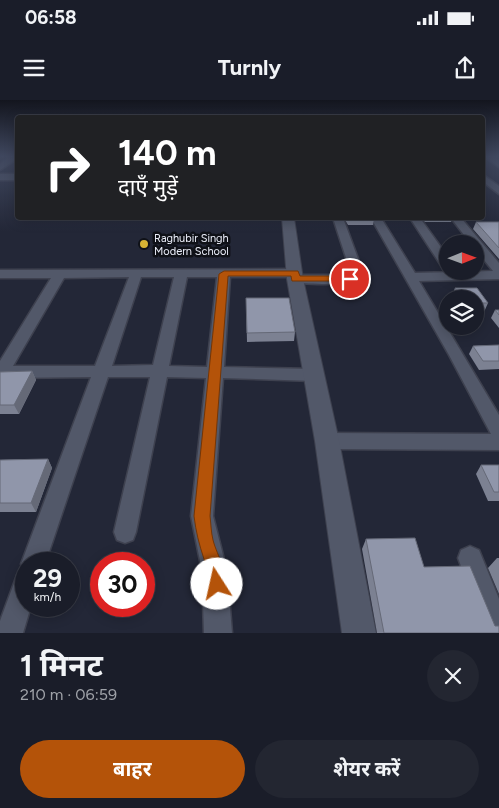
<!DOCTYPE html>
<html lang="hi">
<meta charset="utf-8">
<style>
body{margin:0;font-family:Figtree,"Noto Sans Devanagari",sans-serif;background:#232631;color:#f1f3f6;height:100vh;display:flex;flex-direction:column;font-size:19px;white-space:nowrap}
*{box-sizing:border-box;margin:0}
p{font-size:16px;color:#9fa2a8}
.icon{flex:none;width:28px;height:28px;fill:none;stroke:currentColor;stroke-width:2;stroke-linecap:round;stroke-linejoin:round}
.map{position:relative;height:533px;overflow:hidden}
.sheet{display:flex;flex-direction:column;background:#1a1d29;flex:1}
.sheet>*{flex:none}
.hud{position:absolute;left:15px;top:15px;width:470px;height:105px;border-radius:5px;box-shadow:0 2px 12px #0003,0 0 0 1px #383b46;background:#202124;color:#fff;overflow:hidden}
.needle{width:32px;rotate:89deg}
.buttons{position:absolute;left:439px;top:135px;display:grid;gap:10px}
.buttons a{display:grid;place-items:center;width:45px;height:45px;border-radius:50%;background:#1a1d29;box-shadow:0 2px 12px #0003,0 0 0 1px #383b46;font-size:25px}
.speed{position:absolute;left:15px;top:452px;display:flex;gap:10px;font-size:25px;font-weight:700;text-align:center}
.speed>*{display:grid;place-content:center;width:65px;height:65px;border-radius:50%;background:#1a1d29;box-shadow:0 2px 12px #0003,0 0 0 1px #383b46;line-height:1}
.speed small{font-size:12px;font-weight:400}
.speed .limit{border:8px solid #d22;background:#fff;color:#111}
.pin{position:absolute;display:grid;place-items:center;width:42px;height:42px;color:#fff;margin:-21px;border:2px solid #fff;border-radius:50%;box-shadow:0 1px 5px #0007}
.me{position:absolute;width:55px;margin:-28px;rotate:350deg;stroke-linejoin:round;filter:drop-shadow(0 0 4px #0008)}
.turn{display:flex;align-items:center;gap:18px;height:105px;padding:0 20px;font-size:22px}
.turn .icon{width:65px;height:65px;stroke-width:2.5}
.turn b{display:block;font-size:35px;line-height:42px}
.round{display:grid;place-items:center;flex:none;width:52px;height:52px;border-radius:26px;background:#232631}
.headline{display:flex;align-items:center;justify-content:space-between;height:85px;padding:0 20px}
h1{font-size:30px;font-weight:700;line-height:38px}
.action{display:flex;gap:10px;margin-top:auto;padding:10px 20px}
.action a{flex:1;height:58px;border-radius:30px;background:#b45309;color:#fff;font-size:20px;font-weight:700;line-height:58px;text-align:center}
.action a+a{background:#232631;color:#f1f3f6}
.status{display:flex;justify-content:space-between;align-items:center;height:35px;padding:0 25px;background:#1a1d29;direction:ltr}
.status svg{height:14px;fill:currentColor}
header{display:flex;justify-content:space-between;align-items:center;height:65px;padding:0 20px;background:#1a1d29;font-size:22px;font-weight:700}
.map>svg:first-child{display:block}
</style>
<div class="status"><b>06:58</b><svg viewBox="0 0 49 12"><path d="M0 12V9h3v3zM5 12V6h3v6zM10 12V3h3v9zM15 12V0h3v12zM26 1h20v11H26zM47 4h2v5h-2z"/></svg></div>
<header><svg class="icon" aria-label="menu" viewBox="0 0 24 24"><path d="M4 6h16M4 12h16M4 18h16"/></svg>Turnly<svg class="icon" aria-label="share" viewBox="0 0 24 24"><path d="M12 15V3M7 8l5-5 5 5M5 13v7h14v-7"/></svg></header>
<div class="map">
<svg width="499" height="533" viewBox="0 0 499 533">
<rect width="100%" height="100%" fill="#232737"/>
<g fill="none" stroke-linecap="round" stroke-linejoin="round">
<defs>
<path id="minor" d="M10,56H18V58L0,70V64Z
M484,56H493L499,61V67Z
M0,74H18V80H0Z
M482,74L499,86V94L482,81Z
M333,118H343L364,175C353,188 312,183 295,183L291,182L290,177H230L224,267L314,269L320,271L322,275L320,279L314,281L223,278L213,416L227,471L232,533H204L202,471L191,416L206,278L167,277L136,432L133,440L125,443L117,440L114,432L150,277H108L45,464H26V506H31L23,533H0V521L17,475L24,472L21,464L91,277L6,278L0,280V261L51,178H0V170L295,169L299,170L300,175H348L351,173ZM129,177L95,266H13L64,178ZM141,177H174L153,265L112,266ZM187,177H217L207,267L169,266Z
M371,118H381L415,173L493,171L475,149V144H471L451,118H461L499,163V179L419,181L499,315V350L327,349L320,346L317,341L320,336L327,333L491,334L449,255Z
M410,118H420L448,157V171L444,170Z
M470,446L479,450L499,499V533H486L458,458L461,450Z"/>
<path id="tertiary" d="M282,118H294L303,179L339,341L376,533H342L315,341L287,179Z"/>
</defs>
<use href="#minor" stroke="#3e414f" stroke-width="3"/>
<use href="#tertiary" stroke="#3e414f" stroke-width="2"/>
<use href="#minor" fill="#525869" fill-rule="evenodd"/>
<use href="#tertiary" fill="#525869" fill-rule="evenodd"/>
</g>
<path fill="#7c8192" d="M344,118H374L373,125H348Z
M421,118H453L451,122H425Z
M476,122H499V159L473,129Z
M455,188L488,203L484,212H475V199H454L452,196Z
M246,198L295,232L294,241L247,242Z
M495,210H499V228L491,218Z
M499,245V269L479,270L469,254L473,246Z
M32,271L36,280L19,314H0V272Z
M48,359L52,368L36,412H0V360Z
M481,365H499V401H488L476,374Z
M366,439L424,467L495,526L499,533H377L362,449Z
M497,458H499V494L488,468Z"/>
<path fill="#656977" d="M32,271L36,280L19,314L14,305Z
M48,359L52,368L36,412L31,403Z"/>
<path fill="#9096aa" stroke="#656977" d="M476,122H499V148Z
M455,188H477L488,203H475V199H462Z
M246,198H289L295,232L247,233Z
M495,210H499V215Z
M499,245V261H483L473,246Z
M32,271L14,305H0V272Z
M48,359L31,403H0V360Z
M481,365H499V392H494Z
M415,438L424,467L470,466L495,526H499V533H384L366,439Z"/>
<linearGradient id="sky" x2="0" y2="1"><stop stop-color="#13151e"/><stop offset="0.43" stop-color="#3f475e"/><stop offset="1" stop-color="#3f475e" stop-opacity="0"/></linearGradient>
<rect width="499" height="131" fill="url(#sky)"/>
<path fill="#b45309" stroke="#753606" d="M295,171H298L300,176H350L355,179L350,181H292L291,176H228L210,416C211,424 211,432 213,440C217,456 230,474 223,491L217,493L210,491C206,481 207,470 204,459C199,444 196,432 194,416L219,174L224,171Z"/>
<circle fill="#d8b434" stroke="#0f1117" stroke-width="2" cx="144" cy="144" r="5"/>
<g text-anchor="middle" dominant-baseline="central" stroke-width="5" stroke-linejoin="round" paint-order="stroke">
<g font-size="11" fill="#edf0fb" stroke="#0f1117" text-anchor="start">
<text x="154" y="138">Raghubir Singh<tspan x="154" dy="13">Modern School</tspan></text>
</g>
</g>
</svg>
<div class="buttons">
<a><svg class="needle" viewBox="-14 -14 28 28"><path d="M0-13l5 13h-10z" fill="#e53935"/><path d="M0 13l5-13h-10z" fill="#9fa2a8"/></svg></a>
<a><svg class="icon" aria-label="layers" viewBox="0 0 24 24"><path d="M12 4l9 5-9 5-9-5zM3 14l9 5 9-5"/></svg></a>
</div>
<div class="speed"><div>29<small>km/h</small></div><div class="limit">30</div></div>
<div class="pin" style="left:350px;top:179px;background:#d93025"><svg class="icon" aria-label="arrive" viewBox="0 0 24 24"><path d="M6 21V4h12l-3 4 3 4H6"/></svg></div>
<svg class="me" style="left:217px;top:484px" viewBox="-20 -20 40 40"><circle r="19" fill="#fff"/><path d="M0-13L10 11 0 6-10 11z" fill="#b45309"/></svg>
<div class="hud">
<div class="turn"><svg class="icon" aria-label="right" viewBox="0 0 24 24"><path d="M7 20v-9h11M14 6l5 5-5 5"/></svg><div><b>140 m</b>दाएँ मुड़ें</div></div>
</div>
</div>
<section class="sheet">
<div class="headline"><div><h1>1 मिनट</h1><p>210 m · 06:59</p></div><a class="round"><svg class="icon" aria-label="close" viewBox="0 0 24 24"><path d="M6 6l12 12M18 6L6 18"/></svg></a></div>
<div class="action"><a>बाहर</a><a>शेयर करें</a></div>
</section>
